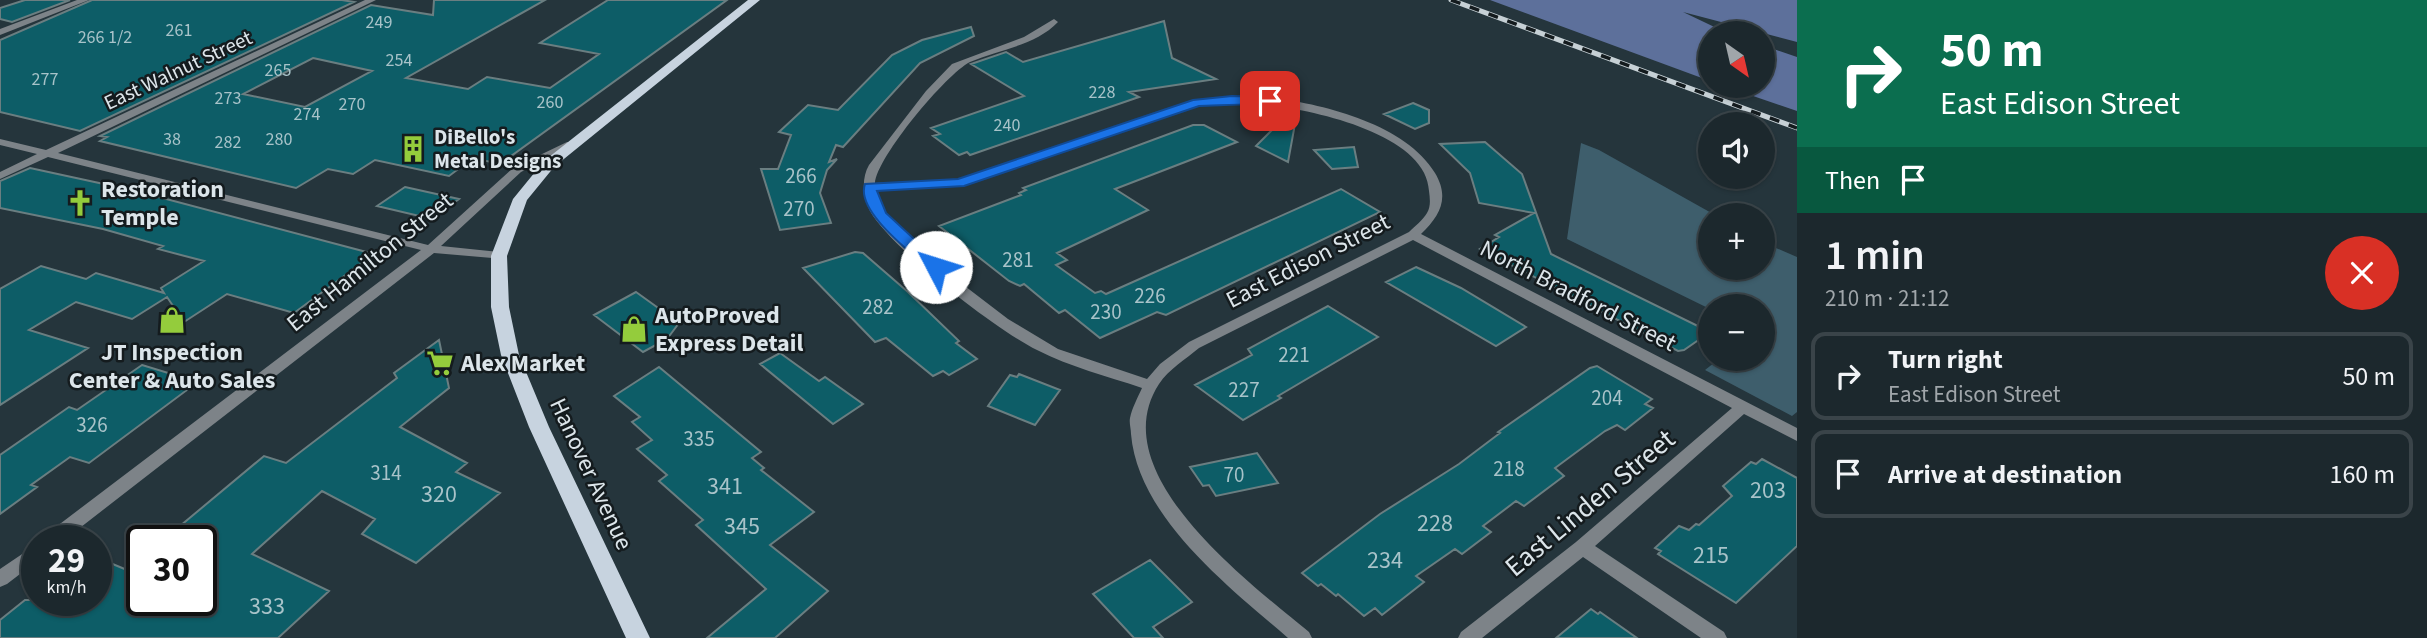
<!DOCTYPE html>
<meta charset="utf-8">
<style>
body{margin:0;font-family:"Source Sans 3",sans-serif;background:#293439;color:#f1f3f6;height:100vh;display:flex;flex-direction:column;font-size:26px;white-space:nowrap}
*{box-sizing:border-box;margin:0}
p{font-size:23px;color:#a0a6aa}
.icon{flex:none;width:38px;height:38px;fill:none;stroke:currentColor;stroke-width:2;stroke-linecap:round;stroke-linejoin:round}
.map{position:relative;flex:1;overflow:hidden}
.panel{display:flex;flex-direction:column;background:#1c282d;width:630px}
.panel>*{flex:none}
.top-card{background:#0b6e4f;color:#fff;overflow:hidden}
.needle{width:46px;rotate:146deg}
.tools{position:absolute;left:1698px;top:21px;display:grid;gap:14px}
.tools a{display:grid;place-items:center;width:77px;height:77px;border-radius:50%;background:#1c282d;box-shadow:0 2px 5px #0004,0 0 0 2px #3a4449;font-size:35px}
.speed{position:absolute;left:21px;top:525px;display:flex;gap:14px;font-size:35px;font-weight:700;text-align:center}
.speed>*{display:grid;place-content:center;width:91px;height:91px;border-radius:50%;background:#1c282d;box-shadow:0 2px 5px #0004,0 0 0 2px #3a4449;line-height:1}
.speed small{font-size:18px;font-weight:400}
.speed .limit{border:4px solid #111;border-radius:10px;background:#fff;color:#111}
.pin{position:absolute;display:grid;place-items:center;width:60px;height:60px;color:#fff;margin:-30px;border-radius:14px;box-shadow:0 4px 10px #0006}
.me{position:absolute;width:77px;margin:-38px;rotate:310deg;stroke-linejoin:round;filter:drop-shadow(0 0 5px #0008)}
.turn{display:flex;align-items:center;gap:24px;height:147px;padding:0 28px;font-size:32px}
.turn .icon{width:91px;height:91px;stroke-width:2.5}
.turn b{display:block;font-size:49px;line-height:60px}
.then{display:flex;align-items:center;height:66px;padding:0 28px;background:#0003;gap:14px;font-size:26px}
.round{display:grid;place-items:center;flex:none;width:74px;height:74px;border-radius:37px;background:#293439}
.headline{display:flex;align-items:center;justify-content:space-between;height:119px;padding:0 28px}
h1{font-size:42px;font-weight:600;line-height:52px}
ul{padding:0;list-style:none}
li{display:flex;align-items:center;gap:21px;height:88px;margin:0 14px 10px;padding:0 14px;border:4px solid #3a4449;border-radius:14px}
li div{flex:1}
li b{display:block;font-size:26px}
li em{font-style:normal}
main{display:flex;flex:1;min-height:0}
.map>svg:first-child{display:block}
</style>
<main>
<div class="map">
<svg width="1797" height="638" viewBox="0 0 1797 638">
<rect width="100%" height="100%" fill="#25353c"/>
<path fill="#3e5e6c" d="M1581,143L1599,150L1715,215H1710V268H1762V242L1797,257V412L1792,416L1705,370L1719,359H1762V306L1710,309L1567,239Z"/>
<path fill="#5d709b" d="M1490,0H1797V42L1683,12L1727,33H1710V81Z
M1762,45L1797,57V111L1724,86H1762Z"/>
<path fill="#0d5d67" stroke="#6a7e81" stroke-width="2" fill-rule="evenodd" d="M25,0H70L12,22L0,19V8Z
M92,0H342L354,2L80,131L0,112V40Z
M434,0H545L406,78L468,89L487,77L550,88L599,54L540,43L608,0H727L500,164L473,158L449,176L375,160L353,174L328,169L296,188L100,141L107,137L100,136L371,5L433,15ZM313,58L372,71L305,107L243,94Z
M1164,21L1172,58L1216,79L1129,92L1139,97L970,155L967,152L959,155L933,136L940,134L931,128L1024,96L971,64L1006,52L1023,62Z
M971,27L974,36L920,63L843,147L836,145L829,162L837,159L827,170L820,193L831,223L780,230L761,169H778L791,135L779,132L808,105L838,110L892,55L922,40Z
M1413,103L1429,110V123L1415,129L1384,114Z
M1291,111L1297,113L1288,162L1256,146Z
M1193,125H1204L1237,142L1115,189L1148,210L1057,253L1067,260L1056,265L1095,293L1101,291L1106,294L1341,189L1380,212L1166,315L1157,312L1100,338L1065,310L1059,313L1024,284L1020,286L1009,281L939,226L1021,195L1019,193L1026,190L1023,188Z
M1485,142L1522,174L1551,254L1710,332L1684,350L1678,351L1480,249L1499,237L1495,235L1534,213L1479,203L1470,173L1440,144Z
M1354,147L1358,167L1332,169L1314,150Z
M30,168L136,191L374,254L294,313L227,294L184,322L167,297L132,319L76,302L29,330L88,348L0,405V289L41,266L86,279L96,273L164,293L161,288L204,261L158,249L163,246L103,229L0,208V181Z
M405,187L459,199L432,219L377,206Z
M855,252L863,253L908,292L959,341L956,343L977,359L949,375L943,371L933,376L886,338L875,342L803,268Z
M1416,267L1461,288L1526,327L1496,346L1386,282Z
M636,292L679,323L667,339L643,352L594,315Z
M1328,306L1378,337L1278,396L1281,398L1243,420L1195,385L1252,355L1248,349Z
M439,340L449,388L400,427L467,463L456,472L500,493L416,563L362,534L375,519L322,491L252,554L329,591L278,638H0V620L25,600H96V557L127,570L142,558V600H201V541H162L264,456L286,463L397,378L394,373Z
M780,353L819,381L825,377L863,404L833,424L760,364Z
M142,365L175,375L168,380L191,387L89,463L70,457L31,485L37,487L0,514V455L69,407L77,410Z
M1597,366L1652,399L1645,404L1653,408L1625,430L1617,425L1605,431L1555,468L1564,476L1524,506L1516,501L1483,526L1491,532L1462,554L1455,549L1416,576L1424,582L1382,615L1375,608L1364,616L1338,594L1336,596L1321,584L1318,586L1302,573L1380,514L1459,464L1500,433L1498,432L1590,368Z
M659,367L761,452L752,458L764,468L761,470L814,512L770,545L828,591L775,638H707L766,589L696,525L703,520L659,481L667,475L637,449L652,440L632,422L640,417L614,396Z
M1019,374L1060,390L1035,425L988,406L1010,375L1017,377Z
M1257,453L1278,483L1216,496L1209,485L1203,486L1190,467Z
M1762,459L1797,478V546L1736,603L1658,554L1661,551L1655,548L1679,526L1689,530L1696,524L1699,525L1732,496L1723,486L1751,462L1756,464Z
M1150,560L1192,602L1153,627L1163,638H1134L1093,594Z
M1591,609L1598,614L1600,612L1637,638H1556Z"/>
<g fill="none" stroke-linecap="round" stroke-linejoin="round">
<path fill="#7d8388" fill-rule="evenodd" d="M77,0H89L0,35V29Z
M365,0H376L58,153L428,245L513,168L567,142H575L576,144L521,172L441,246L499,252L505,256L504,259L434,253L63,541H41L44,536L421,250L48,157L0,179V172L37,154L0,145V139L46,150Z
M1054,19L1058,22C1035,46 1000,49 970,62C946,74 877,157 875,183L960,180L1193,101C1219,96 1248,95 1274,98C1327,105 1406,125 1435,173C1450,198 1440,216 1421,234L1797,428V441L1744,414L1595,546L1724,632L1727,638H1701L1583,557L1482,638H1458L1461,632L1576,542L1732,408L1413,240L1199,348C1186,359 1169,369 1159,384C1101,473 1250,583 1309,632L1312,638H1288C1229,587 1138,517 1131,434C1131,429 1129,423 1130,418C1132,408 1138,397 1142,388C1107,376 1070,367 1037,350C996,330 892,249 870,211C863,197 861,179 869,165L926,91L952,64L1024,37ZM1235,103C1283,102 1427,128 1429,191C1430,199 1431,206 1427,213C1423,220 1415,226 1409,232L1189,342L1160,364L1147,379L1058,349L1008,319L936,264L897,227L883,211L876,190L964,185L1199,106Z
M37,544V561L7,584L0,587V569Z"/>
<path fill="#c7d3df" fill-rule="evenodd" d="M748,0H760L554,167L527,200L507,256L509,307L519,355L549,427L650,638H626L529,427L501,355L491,307V256L513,199L544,161Z"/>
<defs>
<path id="rail" d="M1451,0L1797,128"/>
</defs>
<use href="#rail" stroke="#c6d0d5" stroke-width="5"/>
<use href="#rail" stroke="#141b1e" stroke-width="3.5" stroke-dasharray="10" stroke-linecap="butt"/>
</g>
<path fill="#1a73e8" stroke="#114b97" stroke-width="2" d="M1232,96L1270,97L1276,101C1270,105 1213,105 1199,106L964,186L877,191L886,213L941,264V270H930C912,253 855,211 865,184L958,179L1193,100Z"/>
<defs>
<symbol id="building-bare" viewBox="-9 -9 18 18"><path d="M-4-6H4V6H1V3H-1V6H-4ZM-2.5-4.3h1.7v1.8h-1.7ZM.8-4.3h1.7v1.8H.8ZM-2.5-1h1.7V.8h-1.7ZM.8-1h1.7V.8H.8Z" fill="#94cc3c" stroke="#141b1e" stroke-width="2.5" paint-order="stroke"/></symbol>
<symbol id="church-bare" viewBox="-9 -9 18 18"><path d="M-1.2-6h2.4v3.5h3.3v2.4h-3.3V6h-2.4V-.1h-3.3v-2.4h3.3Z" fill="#94cc3c" stroke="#141b1e" stroke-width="2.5" paint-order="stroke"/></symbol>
<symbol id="shop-bare" viewBox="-9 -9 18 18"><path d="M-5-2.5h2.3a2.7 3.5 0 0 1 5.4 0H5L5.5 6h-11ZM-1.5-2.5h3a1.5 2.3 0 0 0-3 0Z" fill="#94cc3c" stroke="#141b1e" stroke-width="2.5" paint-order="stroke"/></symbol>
<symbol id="supermarket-bare" viewBox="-9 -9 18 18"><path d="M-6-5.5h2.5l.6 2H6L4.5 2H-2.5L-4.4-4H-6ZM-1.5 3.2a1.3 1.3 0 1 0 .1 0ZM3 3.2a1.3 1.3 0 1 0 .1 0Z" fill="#94cc3c" stroke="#141b1e" stroke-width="2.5" paint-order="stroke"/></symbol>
</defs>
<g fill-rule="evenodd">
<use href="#building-bare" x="394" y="130" width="38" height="38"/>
<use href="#church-bare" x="61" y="184" width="38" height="38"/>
<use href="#shop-bare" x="153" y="301" width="38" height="38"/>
<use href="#shop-bare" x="615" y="310" width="38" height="38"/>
<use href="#supermarket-bare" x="421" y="344" width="38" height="38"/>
</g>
<g text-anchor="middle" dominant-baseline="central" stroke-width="5" stroke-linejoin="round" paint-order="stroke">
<g font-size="18" fill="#a8c3c9">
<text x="379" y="22">249</text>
<text x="179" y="30">261</text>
<text x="105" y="37">266 1/2</text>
<text x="399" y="60">254</text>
<text x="278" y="70">265</text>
<text x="45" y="79">277</text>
<text x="1102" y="92">228</text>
<text x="228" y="98">273</text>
<text x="550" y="102">260</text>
<text x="352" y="104">270</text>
<text x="307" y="114">274</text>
<text x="1007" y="125">240</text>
<text x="172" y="139">38</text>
<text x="279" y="139">280</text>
<text x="228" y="142">282</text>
</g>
<g font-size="21" fill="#dce5ea" stroke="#141b1e">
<text transform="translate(178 70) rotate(-25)">East Walnut Street</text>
</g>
<g font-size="21" font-weight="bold" fill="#dce5ea" stroke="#141b1e" text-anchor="start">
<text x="434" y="137">DiBello's<tspan x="434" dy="24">Metal Designs</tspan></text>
</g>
<g font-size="21" fill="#a8c3c9">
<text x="801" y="176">266</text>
<text x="799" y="209">270</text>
<text x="1018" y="260">281</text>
<text x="1150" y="296">226</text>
<text x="878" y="307">282</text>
<text x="1106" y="312">230</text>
<text x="1294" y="355">221</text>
<text x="1244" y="390">227</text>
<text x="1607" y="398">204</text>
<text x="92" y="425">326</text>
<text x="699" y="439">335</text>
<text x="1509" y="469">218</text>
<text x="386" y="473">314</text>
<text x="1234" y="475">70</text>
</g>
<g font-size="24" font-weight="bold" fill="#dce5ea" stroke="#141b1e" text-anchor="start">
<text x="101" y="189">Restoration<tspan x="101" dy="28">Temple</tspan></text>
<text x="655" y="315">AutoProved<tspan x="655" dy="28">Express Detail</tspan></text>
<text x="172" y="352" text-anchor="middle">JT Inspection<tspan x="172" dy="28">Center &amp; Auto Sales</tspan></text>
<text x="461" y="363">Alex Market</text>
</g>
<g font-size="24" fill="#dce5ea" stroke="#141b1e">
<text transform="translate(1308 261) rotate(-27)">East Edison Street</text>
<text transform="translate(370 262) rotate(-39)">East Hamilton Street</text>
<text transform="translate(1578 296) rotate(27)">North Bradford Street</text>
<text transform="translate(591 474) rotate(65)">Hanover Avenue</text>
</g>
<g font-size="24" fill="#a8c3c9">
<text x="725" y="486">341</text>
<text x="1768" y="490">203</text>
<text x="439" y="494">320</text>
<text x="1435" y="523">228</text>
<text x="742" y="526">345</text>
<text x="1711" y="555">215</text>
<text x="1385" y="560">234</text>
<text x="267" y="606">333</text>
</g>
<g font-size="28" fill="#dce5ea" stroke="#141b1e">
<text transform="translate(1590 503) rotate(-40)">East Linden Street</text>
</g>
</g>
</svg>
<div class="tools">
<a><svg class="needle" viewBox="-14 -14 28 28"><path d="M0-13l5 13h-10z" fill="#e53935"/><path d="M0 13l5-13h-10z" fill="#a0a6aa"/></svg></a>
<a><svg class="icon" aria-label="sound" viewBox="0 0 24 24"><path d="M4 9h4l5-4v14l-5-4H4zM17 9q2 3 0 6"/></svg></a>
<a>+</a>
<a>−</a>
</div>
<div class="speed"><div>29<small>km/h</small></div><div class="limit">30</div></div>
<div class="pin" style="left:1270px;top:101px;background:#d93025"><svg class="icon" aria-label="arrive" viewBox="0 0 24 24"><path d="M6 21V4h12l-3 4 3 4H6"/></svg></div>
<svg class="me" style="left:936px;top:267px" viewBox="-20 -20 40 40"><circle r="19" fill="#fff"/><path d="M0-13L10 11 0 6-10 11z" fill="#1a73e8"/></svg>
</div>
<section class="panel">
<div class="top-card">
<div class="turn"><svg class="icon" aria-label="right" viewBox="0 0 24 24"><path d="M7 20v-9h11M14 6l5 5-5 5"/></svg><div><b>50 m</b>East Edison Street</div></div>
<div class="then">Then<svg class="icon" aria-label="arrive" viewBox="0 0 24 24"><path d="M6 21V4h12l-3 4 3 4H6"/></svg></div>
</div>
<div class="headline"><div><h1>1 min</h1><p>210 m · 21:12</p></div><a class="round" style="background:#d93025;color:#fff"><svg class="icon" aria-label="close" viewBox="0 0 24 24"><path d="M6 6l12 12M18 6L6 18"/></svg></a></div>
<ul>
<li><svg class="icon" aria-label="right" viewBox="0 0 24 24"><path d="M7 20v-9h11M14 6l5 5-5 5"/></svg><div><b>Turn right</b><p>East Edison Street</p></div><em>50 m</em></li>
<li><svg class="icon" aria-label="arrive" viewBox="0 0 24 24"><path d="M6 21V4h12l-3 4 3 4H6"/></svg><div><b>Arrive at destination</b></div><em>160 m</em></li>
</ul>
</section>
</main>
